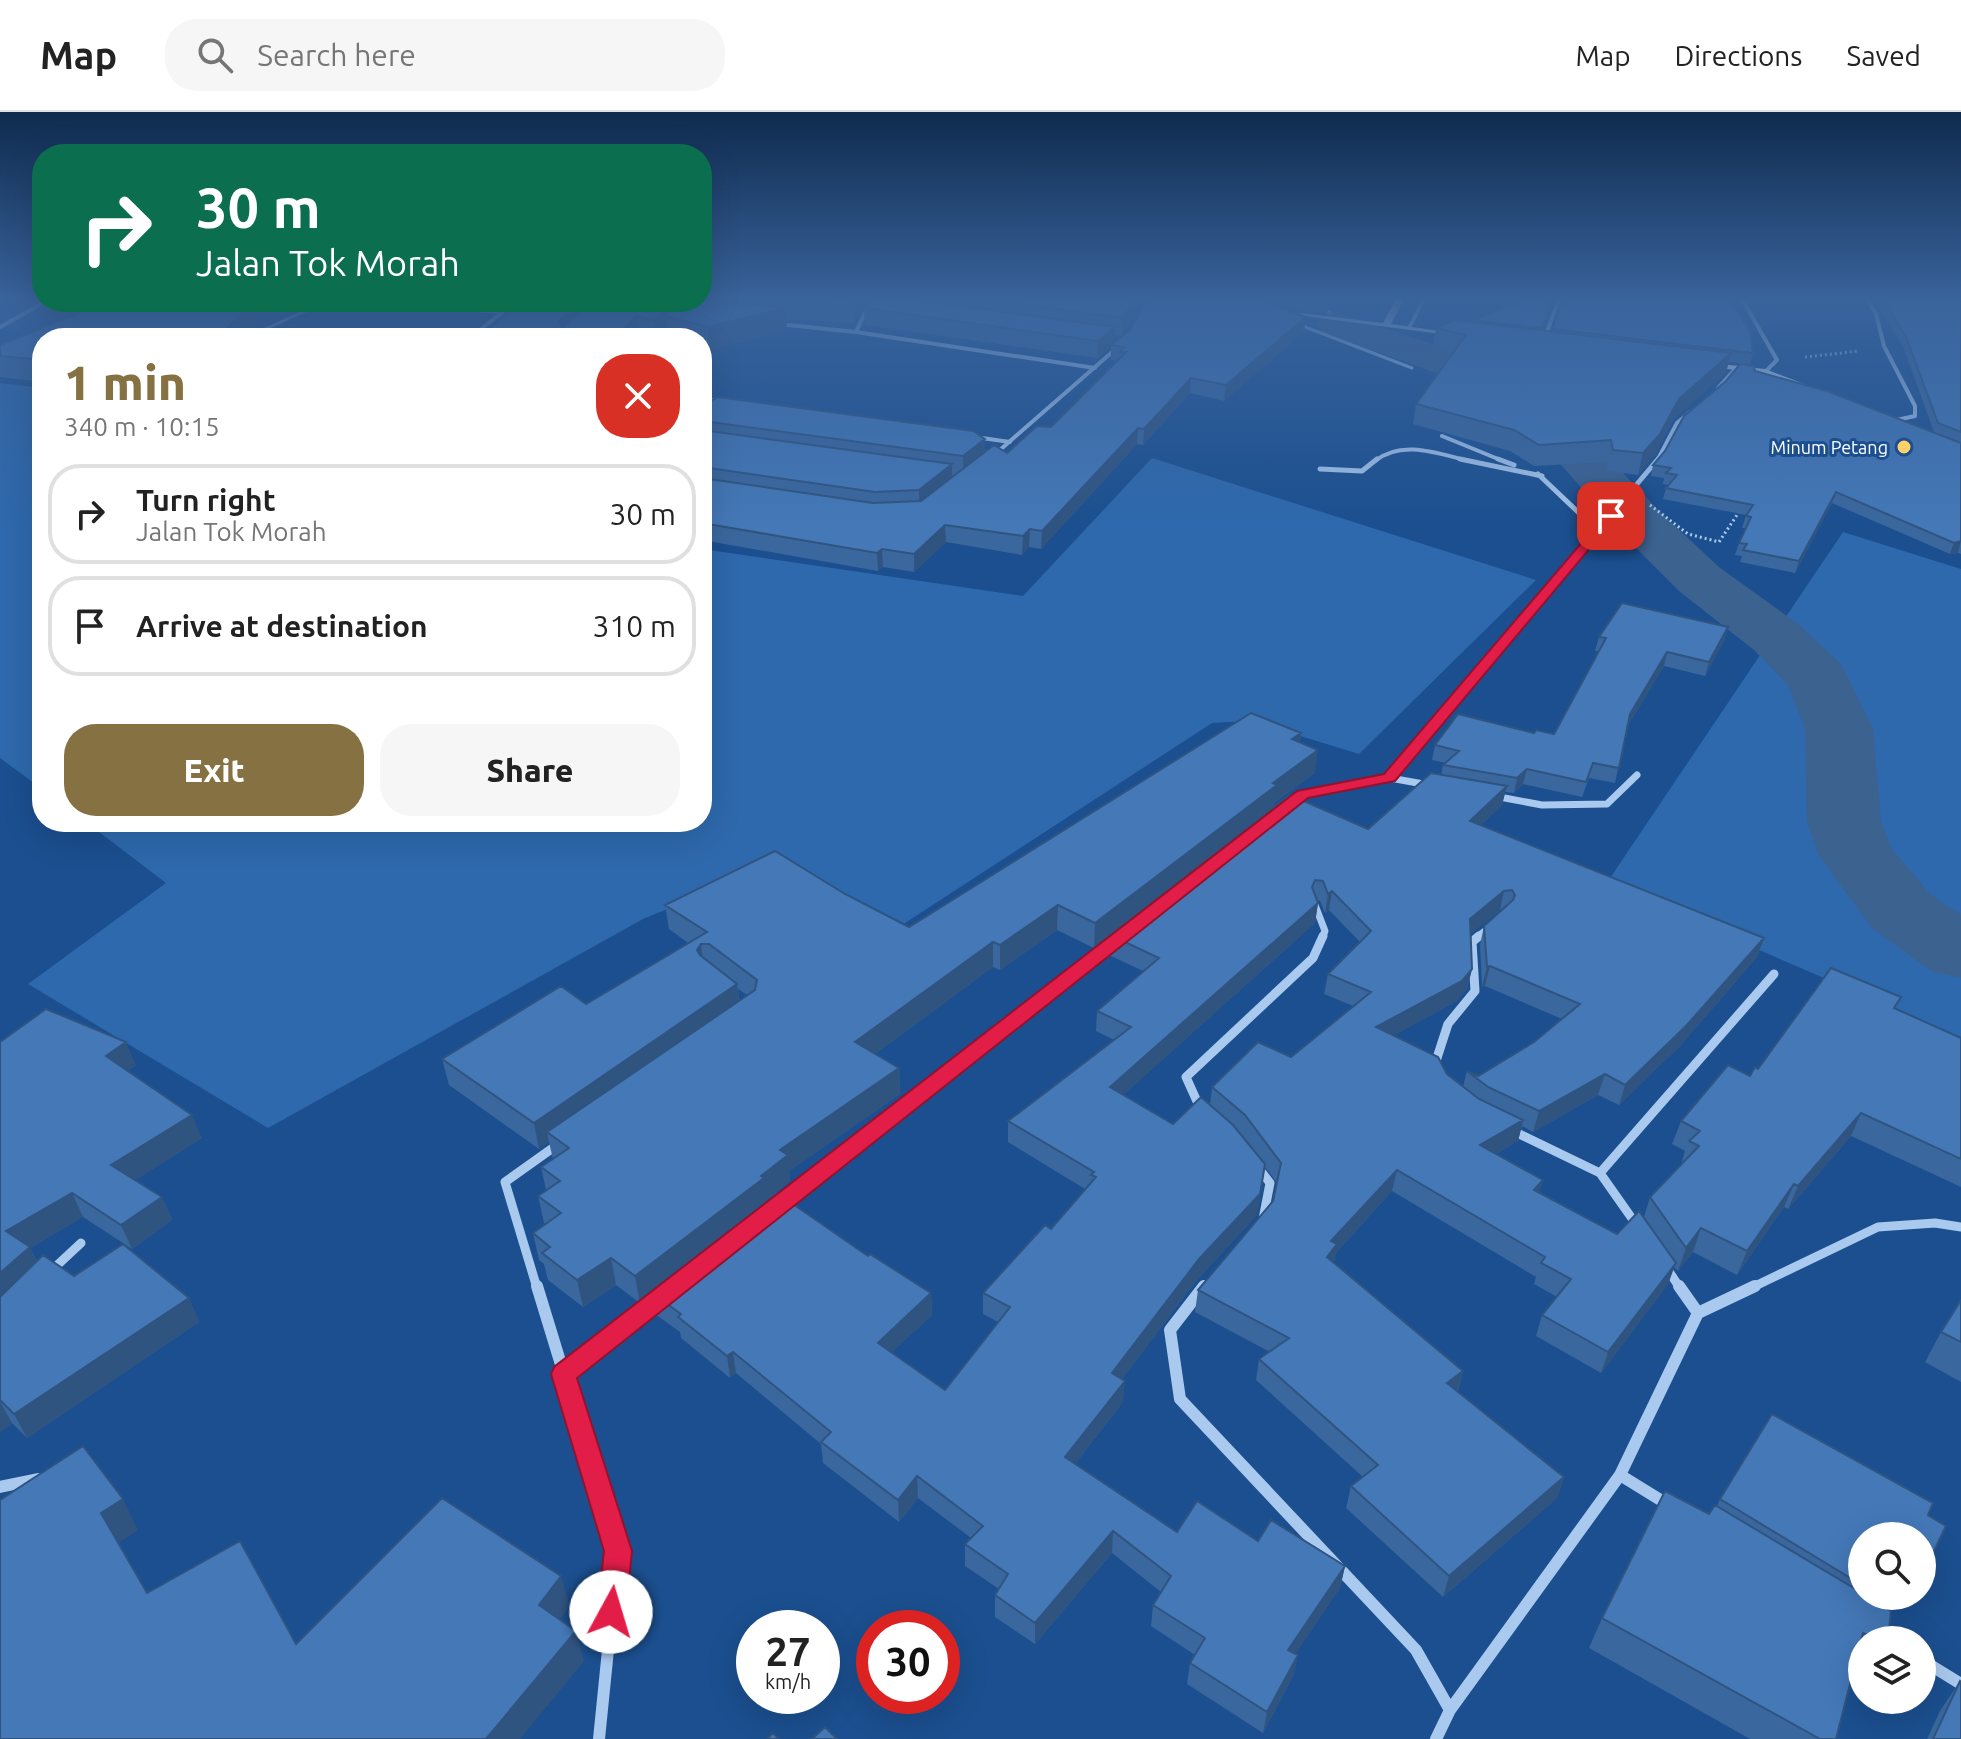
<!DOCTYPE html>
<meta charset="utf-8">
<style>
body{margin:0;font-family:Ubuntu,sans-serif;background:#f6f6f6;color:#222;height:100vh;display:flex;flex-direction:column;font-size:30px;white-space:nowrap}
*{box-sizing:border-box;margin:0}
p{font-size:26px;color:#767676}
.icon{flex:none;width:44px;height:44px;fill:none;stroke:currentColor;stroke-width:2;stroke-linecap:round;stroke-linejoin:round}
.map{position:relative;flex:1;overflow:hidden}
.sheet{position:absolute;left:32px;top:216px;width:680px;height:504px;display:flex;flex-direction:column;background:#fff;border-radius:32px;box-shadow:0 8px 32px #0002}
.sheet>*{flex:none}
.guide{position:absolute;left:32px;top:32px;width:680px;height:168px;border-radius:32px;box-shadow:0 8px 32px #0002;background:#0b6e4f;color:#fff;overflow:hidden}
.fabs{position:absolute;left:1848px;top:1410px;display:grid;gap:16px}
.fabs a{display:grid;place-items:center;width:88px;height:88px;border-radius:50%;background:#fff;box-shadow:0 8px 32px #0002;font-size:40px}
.speed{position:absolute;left:736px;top:1498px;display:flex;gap:16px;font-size:40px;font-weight:700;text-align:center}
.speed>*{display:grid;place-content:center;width:104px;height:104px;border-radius:50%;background:#fff;box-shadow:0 8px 32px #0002;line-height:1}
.speed small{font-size:20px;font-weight:400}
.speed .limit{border:12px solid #d22;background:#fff;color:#111}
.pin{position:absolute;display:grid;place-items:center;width:68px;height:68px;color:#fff;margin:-34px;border-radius:16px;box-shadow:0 4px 12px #0006}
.me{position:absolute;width:88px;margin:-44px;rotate:6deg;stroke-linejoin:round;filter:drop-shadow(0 0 6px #0008)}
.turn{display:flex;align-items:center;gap:28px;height:168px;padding:0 32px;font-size:36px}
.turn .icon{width:104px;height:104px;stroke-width:2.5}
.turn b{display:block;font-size:56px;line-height:68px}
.round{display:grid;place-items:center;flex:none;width:84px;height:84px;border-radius:32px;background:#f6f6f6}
.overview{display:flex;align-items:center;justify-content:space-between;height:136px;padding:0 32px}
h1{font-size:48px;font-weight:800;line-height:60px;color:#857141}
.button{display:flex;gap:16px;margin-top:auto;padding:16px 32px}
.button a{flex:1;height:92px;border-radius:32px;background:#857141;color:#fff;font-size:32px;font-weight:800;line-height:92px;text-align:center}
.button a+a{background:#f6f6f6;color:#222}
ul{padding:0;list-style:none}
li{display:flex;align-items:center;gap:24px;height:100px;margin:0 16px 12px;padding:0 16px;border:4px solid #e0e0e0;border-radius:32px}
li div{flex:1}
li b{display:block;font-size:30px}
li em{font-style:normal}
header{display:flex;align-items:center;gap:48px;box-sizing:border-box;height:112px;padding:0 40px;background:#fff;border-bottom:2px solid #e0e0e0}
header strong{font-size:38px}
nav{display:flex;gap:44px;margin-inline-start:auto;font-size:28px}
.search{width:560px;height:72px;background:#f6f6f6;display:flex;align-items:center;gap:20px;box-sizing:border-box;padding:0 28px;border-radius:32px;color:#767676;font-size:30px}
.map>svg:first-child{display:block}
</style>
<header>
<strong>Map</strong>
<div class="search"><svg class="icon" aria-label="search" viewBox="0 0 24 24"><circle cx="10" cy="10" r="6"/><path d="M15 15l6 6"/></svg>Search here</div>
<nav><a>Map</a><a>Directions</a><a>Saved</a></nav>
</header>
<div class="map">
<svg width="1961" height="1627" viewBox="0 0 1961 1627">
<rect width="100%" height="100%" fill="#1b4f8f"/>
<path fill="#2e69ad" d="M0,271L42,276V677L0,646Z
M1152,346L1536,468L1359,642L1251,609L1212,611L902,813L780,751L643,807L268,1016L28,872L166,771L86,710H702V437L1023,484Z
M1843,420L1961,457V925L1606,772Z"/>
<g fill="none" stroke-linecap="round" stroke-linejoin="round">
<path fill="#9cc4f0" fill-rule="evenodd" d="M1311,187H1318L1334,202L1329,203Z"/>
<path fill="#3c6290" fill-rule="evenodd" d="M1336,200L1480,248L1551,285L1660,400L1719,455L1798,512L1841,552L1873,617L1881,709L1892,737L1930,782L1961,803V866L1931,859L1872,816L1818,742L1807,709L1805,617L1788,573L1754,538L1679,479L1622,422L1519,305L1450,266L1322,220L1316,212L1322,204Z"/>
<path stroke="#a9c9ee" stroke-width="3" stroke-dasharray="2 3" stroke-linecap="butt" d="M1805,245L1859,239
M1650,393L1688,422L1719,430L1741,397"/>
<path stroke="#a9c9ee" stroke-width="3" d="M1300,213L1412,256
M263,218L321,192L318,190"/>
<path stroke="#a9c9ee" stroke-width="4" d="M1742,187L1777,248L1765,260
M1867,187L1876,202L1884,234L1915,294V304L1892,309
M378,190L501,200
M779,212L856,220L1095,256
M0,215L45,190
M1409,216L1424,187
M856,220L871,187
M470,226L515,190
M660,226L673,212
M1544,228L1559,187
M1718,276L1736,256
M702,287L724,290
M1442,324L1503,349
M975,325L1010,330
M993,344L1118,235
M1375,349C1402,327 1439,342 1469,349
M1657,349L1677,311L1690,300"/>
<path stroke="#a9c9ee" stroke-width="5" d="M1460,347L1542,364
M1498,347L1514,353
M1320,357L1362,359L1377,347
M1538,362L1598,419
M1482,557L1658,347"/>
<path stroke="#a9c9ee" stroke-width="7" d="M1390,666L1429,673
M1494,684L1542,693L1607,692L1637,663
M1290,692L1303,682L1390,666L1484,555
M1315,793L1325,819L1322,826
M1476,826L1490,815"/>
<path stroke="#a9c9ee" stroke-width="9" d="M1435,952L1448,912L1475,879L1472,830L1479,824
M1200,996L1186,965L1313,846L1323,824
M1513,1019L1600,1061L1638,1115
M1257,1054L1270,1071L1263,1107
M1600,1061L1774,862
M780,1092L1116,829
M1666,1155L1680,1176
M52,1158L81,1131
M537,1176L505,1070L557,1033
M1751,1176L1878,1115L1935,1111L1961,1115"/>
<path stroke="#a9c9ee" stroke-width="12" d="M537,1174L618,1439L599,1627
M1204,1174L1170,1218L1180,1287L1416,1538L1450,1598
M1679,1174L1698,1201
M563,1262L660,1187
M1620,1363L1667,1392
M0,1375L38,1367
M1922,1548L1961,1572
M1436,1627L1450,1598L1620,1363L1698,1201L1755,1174"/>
<path fill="#d6e6fa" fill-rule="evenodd" d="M1396,187H1404L1391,212L1461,222L1457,224L1273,200L1277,198L1383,211Z
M1703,250L1765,257L1823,279L1819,282L1764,262L1706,254H1703Z"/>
</g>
<path fill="#3a679d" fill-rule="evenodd" d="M702,187H865L854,211L787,207V218L710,238L702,235V226H667L666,213L656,223L638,218L631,226H480L518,190H585L586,196L592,190H702Z
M868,187H1143L1138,195L1133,194V204L1122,224L1114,223V231L1130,218L1147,187H1340L1325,201L1280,195L1306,205L1304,219L1224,289L1190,281L1143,333L1137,332L1041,437L1029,435L1022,443L946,430L914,460L883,455L878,459L702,428V283H705L706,292L985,340L1007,341L1051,315L1117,249L1111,248V234L1098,246L865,213L864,196Z
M1468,187H1554L1543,218L1552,219L1563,187L1753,241L1750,252L1729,250L1726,260L1673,308L1655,343L1638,363L1608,359L1606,350L1534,354L1510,339L1413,312L1416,292L1454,240L1433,234L1436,216L1472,210L1473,208L1513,192Z
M1874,187H1961V442L1958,441L1950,442L1832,391L1795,461L1740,450L1742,444L1735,443L1739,431L1746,416H1742L1746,403L1663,387L1666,376L1668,373L1663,372L1664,366L1651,364L1653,353L1755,259L1934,320L1903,234Z
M190,190H278L244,226H42V270L0,265V233L156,192L184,193Z
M1728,515L1724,529L1705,564L1664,554L1627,615L1615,671L1589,666L1582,685L1523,672L1514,681L1505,680L1502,693L1481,713L1764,826L1757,845L1680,934L1619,993L1598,983L1533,1020L1522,1014L1518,1029L1496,1042L1543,1068L1539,1081L1617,1122L1644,1105L1650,1085L1681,1053L1685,1039L1672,1032L1681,1009L1750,964L1758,957L1901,885L1896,897L1961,926V1075L1851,1024L1788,1097L1784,1095L1737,1163L1693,1140L1678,1159L1674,1155L1668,1172L1601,1261L1536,1224L1542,1203L1557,1185L1534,1172L1536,1165L1392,1079L1336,1141L1334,1150L1463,1259L1458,1279L1564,1365L1557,1386L1443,1485L1346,1396L1351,1374L1363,1365L1256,1268L1259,1247L1270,1240L1195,1200L1198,1178L1273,1089L1277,1071L1265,1055L1257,1103L1197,1168L1122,1267L1123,1290L1075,1352L1177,1420L1258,1429L1345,1454L1340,1476L1295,1542L1298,1543L1293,1564L1263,1621L1187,1572L1190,1551L1195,1543L1151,1514L1153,1493L1161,1480L1112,1441L1035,1532L995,1505V1483L999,1477L965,1454V1432L971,1426L918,1386L899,1410L823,1351L821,1332L736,1261L730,1266L681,1226L680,1220L655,1202L651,1182L640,1191L616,1173L583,1195L548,1168L544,1152L539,1148L533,1121L546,1112L544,1111L538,1084L546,1078L541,1055L553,1047L549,1030L539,1037L449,973L442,947L586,892L688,831L669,817L665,793L845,782L909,815L1301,621L1300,630L1315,661L1275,690V696L1368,717L1441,663L1443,653L1446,651L1432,648L1435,633L1534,621L1554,622L1599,539H1595L1599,525ZM1172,776L1110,823L1109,843L1143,859L1097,899L1096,919L1114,928L1008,1009V1030L1085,1077L1051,1117L983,1181V1202L998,1210L945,1278L892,1240L932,1203L931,1181L868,1144L766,1088L790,1069L789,1059L900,982L899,956L875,942L993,855L1000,858L1057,818L1094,836ZM1316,788L1320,789L1325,801L1329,798L1360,830L1328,862L1324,882L1353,894L1291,945L1212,975L1210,993L1173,1012L1123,983L1315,811L1318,791ZM1500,798H1502L1484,814L1480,833L1482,875L1485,874L1562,907L1534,930L1478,964L1467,959L1463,975L1394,923L1457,889L1467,877L1472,857L1470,822ZM738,877L747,883L739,888Z
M0,930L136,953L127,959L202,1026L135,1068L162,1085L172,1108L132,1137L83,1105L30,1136L37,1149L74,1164L189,1186L199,1210L27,1326L12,1311L0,1320Z
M1961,1188V1270L1925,1250L1941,1220Z
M1720,1387L1928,1403L1946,1414L1922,1464V1424H1862V1484H1890L1885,1495L1888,1528H1862V1558L1855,1555L1836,1627H1750L1589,1536L1602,1506L1717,1394Z
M1960,1569L1961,1627H1927L1940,1599Z"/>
<path fill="#305480" d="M779,187L770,189L771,195L786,196L787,218L710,238L708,215L760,202V187Z
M857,187H865L854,211V194Z
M1134,187L1133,204L1122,224L1123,206Z
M1326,187H1340L1325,201Z
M1552,187H1554L1540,227L1542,216Z
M253,190H278L244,226H218Z
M579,190H585L586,199L561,223L559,209Z
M673,190H674L675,203L665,204L666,213L656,223L654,209Z
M636,204L638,218L631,226H616Z
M1306,205L1304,219L1224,289L1226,273Z
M1115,215L1114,232L1098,246V229Z
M1731,241L1726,260L1673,308L1655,343L1638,363L1643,341L1679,287Z
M1191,266L1190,281L1143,333L1144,317Z
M705,283L706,299L702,302V285Z
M1138,316L1137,332L1041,437L1042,419Z
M985,327V343L963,360V344Z
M952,352V369L919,396V378Z
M1836,380L1832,391L1795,461L1799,449Z
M945,413L946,430L914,460V442Z
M1030,417L1029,435L1022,443L1023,424Z
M1961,429L1958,441L1950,442L1954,431Z
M882,437L883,455L878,459L877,441Z
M1728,515L1724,529L1705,564L1709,550Z
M1667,540L1664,554L1626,617L1630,602Z
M1301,621L1298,643L1292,627Z
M1318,638L1315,661L1275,690V696L1094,836L1095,811L1273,671Z
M1527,657L1523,672L1514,681L1517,666Z
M1507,674L1502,693L1466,728L1470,709Z
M1332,779L1329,798L1325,801L1328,782Z
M1504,779L1500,798L1465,826L1470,807Z
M1318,791L1315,811L1109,996L1110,975Z
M1058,793L1057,818L1000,858V833Z
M1764,826L1757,845L1680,934L1619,993L1625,973Z
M993,830V855L856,956L855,930Z
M701,832L704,856L697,838Z
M1490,854L1485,874L1482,875L1487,855Z
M1472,857L1467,877L1457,889L1372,935L1376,915Z
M737,872L740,897L547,1020L549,1030L539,1037L534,1011Z
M126,930L136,953L115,967L106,944Z
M899,956L900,982L789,1059L790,1069L766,1088L767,1093L640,1191L635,1164L761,1064L780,1038Z
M1605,962L1598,983L1533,1020L1539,999Z
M1861,1001L1851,1024L1788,1097L1798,1074Z
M192,1003L202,1026L122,1077L111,1053Z
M1523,1008L1518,1029L1475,1054L1480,1033Z
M1265,1052L1257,1103L1197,1168L1110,1283L1112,1261Z
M1397,1058L1392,1079L1336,1141L1333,1153L1323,1166L1331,1129Z
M1543,1068L1537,1089L1534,1078Z
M1794,1072L1784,1095L1737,1163L1747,1139Z
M72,1081L83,1105L30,1136L42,1159L0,1197V1161L6,1119Z
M162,1085L172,1108L132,1137L121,1113Z
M1701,1116L1693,1140L1678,1159L1686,1136Z
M611,1146L616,1173L583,1195L577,1168Z
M1676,1151L1668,1172L1601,1261L1608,1240Z
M931,1181L932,1203L879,1252L878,1231Z
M189,1186L199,1210L27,1326L14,1302Z
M733,1240L736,1261L730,1266L727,1244Z
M1463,1259L1457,1280L1447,1271Z
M1125,1269L1123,1290L1064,1366L1065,1345Z
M0,1290L12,1311L0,1320Z
M917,1364L918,1386L899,1410L898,1388Z
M1564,1365L1557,1386L1443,1485L1449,1464Z
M123,1387L138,1418L117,1432L101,1401Z
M1113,1419L1112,1441L1035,1532V1511Z
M1345,1454L1340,1476L1284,1559L1288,1538Z
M561,1464L570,1494L548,1523L539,1493Z
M576,1519L584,1549L520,1627H486Z
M1298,1543L1293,1564L1263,1621L1267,1600Z"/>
<path fill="#4478b7" stroke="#305480" stroke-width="2" d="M772,187H857L854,194L770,189Z
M868,187H911L1115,215L1098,229L864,196Z
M983,187H1134L1123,206Z
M1147,187H1255L1261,188L1306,205L1226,273L1191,266L1144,317L1138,316L1042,419L1030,417L1023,424L945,413L914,442L882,437L877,441L702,411V366L873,391L921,389L994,333L1007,341L1037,314L1051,315L1126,240H1120L1124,235L1111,233L1130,218Z
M1526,187H1552L1542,216L1473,208Z
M1563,187H1730L1750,219L1753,241L1552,217Z
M1883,187H1961V320L1938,311L1906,225Z
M702,188L786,196L708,215L665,204L678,190H702Z
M107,190H148L156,192L184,193L190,190H253L218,226H42V248L0,244V233Z
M518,190H579L559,209L562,216L592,190H673L654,209L636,204L616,226H480Z
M1455,208L1731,241L1679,287L1660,322L1643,341L1613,338L1611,328L1539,333L1514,318L1416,292L1466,223L1436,216Z
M1740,252L1754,254L1755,259L1827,279L1961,331V429L1954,431L1836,380L1799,449L1743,438L1747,432L1739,431L1751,405L1746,404L1753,393L1666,376L1677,363L1666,361L1671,356L1653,353L1665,339L1684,304L1726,269Z
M718,285L973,319L985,327L963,344L702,309V294Z
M702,318L952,352L919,378L875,380L702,355Z
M1622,491L1728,515L1709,550L1667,540L1630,602L1619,656L1593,651L1586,670L1527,657L1517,666L1443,653L1459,639L1435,633L1458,602L1534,621L1536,618L1554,622L1606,526L1599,525Z
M1251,601L1301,621L1292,627L1318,638L1273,671L1277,673L1095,811L1058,793L1000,833L993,830L855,930L899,956L780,1038L788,1043L761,1064L764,1066L635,1164L611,1146L577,1168L542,1141L550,1135L533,1121L561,1101L538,1084L560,1069L541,1055L569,1036L547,1020L755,878L757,868L709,832H701L697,838L700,843L737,872L534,1011L442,947L561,874L586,892L707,820L665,793L775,739L845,782L909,815Z
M1431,661L1507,674L1470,709L1764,826L1686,914L1625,973L1605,962L1539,999L1488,975L1467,959L1478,964L1534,930L1580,892L1490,854L1487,855L1484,814L1513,788L1515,783L1512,778L1504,779L1470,807L1472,857L1462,869L1376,915L1438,945L1447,962L1479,987L1523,1008L1480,1033L1543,1068L1534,1078L1617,1122L1639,1099L1676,1151L1608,1240L1542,1203L1571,1167L1541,1151L1545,1145L1397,1058L1331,1129L1337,1132L1327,1145L1463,1259L1447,1271L1564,1365L1449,1464L1351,1374L1378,1353L1259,1247L1289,1226L1198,1178L1273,1089L1281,1051L1245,1003L1212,975L1258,930L1291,945L1371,880L1328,862L1371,819L1332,779L1328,782L1323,769L1315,768L1312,775L1318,791L1110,975L1173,1012L1201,985L1233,1013L1265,1052L1260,1082L1199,1147L1112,1261L1125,1269L1065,1345L1177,1420L1197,1389L1258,1429L1271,1408L1345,1454L1288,1538L1298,1543L1267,1600L1190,1551L1205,1526L1153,1493L1171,1464L1113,1419L1035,1511L995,1483L1008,1462L965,1432L983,1414L917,1364L898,1388L821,1330L831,1320L733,1240L727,1244L678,1205L681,1202L651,1180L777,1081L868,1144L870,1142L931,1181L878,1231L945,1278L1010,1195L983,1181L1045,1113L1051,1117L1096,1065L1091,1063L1094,1060L1008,1009L1131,915L1097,899L1159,846L1110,823L1290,683L1368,717Z
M1831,856L1901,885L1894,896L1961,926V1047L1861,1001L1798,1074L1794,1072L1747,1139L1701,1116L1686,1136L1650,1085L1699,1034L1689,1029L1700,1019L1681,1009L1728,953L1750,964L1755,955L1758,957Z
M46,897L126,930L106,944L192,1003L111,1053L162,1085L121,1113L72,1081L6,1119L30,1135L0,1161V930Z
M123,1132L189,1186L14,1302L0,1288V1185L43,1143L74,1164Z
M1961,1188V1230L1941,1220Z
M1772,1302L1933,1391L1928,1403L1946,1414L1923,1462L1922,1461V1424H1862V1473L1720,1387Z
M83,1334L123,1387L101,1401L147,1481L240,1429L296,1532L442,1386L561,1464L539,1493L576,1519L486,1627H0V1388Z
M1665,1379L1709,1402L1715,1393L1862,1481V1484H1866L1891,1499L1888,1528H1879L1863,1521L1836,1627H1820L1602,1506Z
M1880,1484H1890L1888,1489Z
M1960,1569L1961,1570V1627H1933Z
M825,1615L837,1627H812Z
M773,1621L779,1627H767Z"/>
<linearGradient id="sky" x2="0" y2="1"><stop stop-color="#0f2b4f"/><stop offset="0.45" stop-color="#39639b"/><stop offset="1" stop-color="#39639b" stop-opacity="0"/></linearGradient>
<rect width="1961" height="415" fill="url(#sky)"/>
<path fill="#e11d48" stroke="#92132f" stroke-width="2" d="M1607,401L1617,404L1395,669L1308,686L577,1266L632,1439L626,1500L621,1510L611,1514L601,1510L597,1500L604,1439L551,1262L554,1255L1297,679L1384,662Z"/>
<circle fill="#ffd166" stroke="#1b4f8f" stroke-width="3" cx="1904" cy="335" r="8"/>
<g text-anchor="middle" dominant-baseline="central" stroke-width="6" stroke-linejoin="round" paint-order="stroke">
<g font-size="18" fill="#fff" stroke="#1b4f8f" text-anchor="end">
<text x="1888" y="335">Minum Petang</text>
</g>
</g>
</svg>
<div class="fabs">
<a><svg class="icon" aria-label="search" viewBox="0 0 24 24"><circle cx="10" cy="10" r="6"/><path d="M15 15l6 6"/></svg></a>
<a><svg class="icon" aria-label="layers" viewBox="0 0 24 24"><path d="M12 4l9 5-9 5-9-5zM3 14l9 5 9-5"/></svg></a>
</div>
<div class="speed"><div>27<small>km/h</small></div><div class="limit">30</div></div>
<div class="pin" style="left:1611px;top:404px;background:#d93025"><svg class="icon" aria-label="arrive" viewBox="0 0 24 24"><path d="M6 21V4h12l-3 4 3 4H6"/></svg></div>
<svg class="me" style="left:611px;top:1500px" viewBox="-20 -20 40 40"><circle r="19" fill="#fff"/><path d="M0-13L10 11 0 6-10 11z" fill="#e11d48"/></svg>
<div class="guide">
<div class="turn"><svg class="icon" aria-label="right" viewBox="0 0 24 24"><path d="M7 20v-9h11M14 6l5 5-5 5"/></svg><div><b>30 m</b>Jalan Tok Morah</div></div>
</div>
<section class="sheet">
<div class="overview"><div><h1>1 min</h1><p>340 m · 10:15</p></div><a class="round" style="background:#d93025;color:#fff"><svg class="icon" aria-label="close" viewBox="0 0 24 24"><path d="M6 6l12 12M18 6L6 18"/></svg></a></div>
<ul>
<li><svg class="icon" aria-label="right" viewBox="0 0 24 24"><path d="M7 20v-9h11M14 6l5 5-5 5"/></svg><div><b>Turn right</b><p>Jalan Tok Morah</p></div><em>30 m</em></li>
<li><svg class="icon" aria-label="arrive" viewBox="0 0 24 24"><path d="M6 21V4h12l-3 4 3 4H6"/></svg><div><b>Arrive at destination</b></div><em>310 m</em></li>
</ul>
<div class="button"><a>Exit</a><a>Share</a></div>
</section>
</div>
